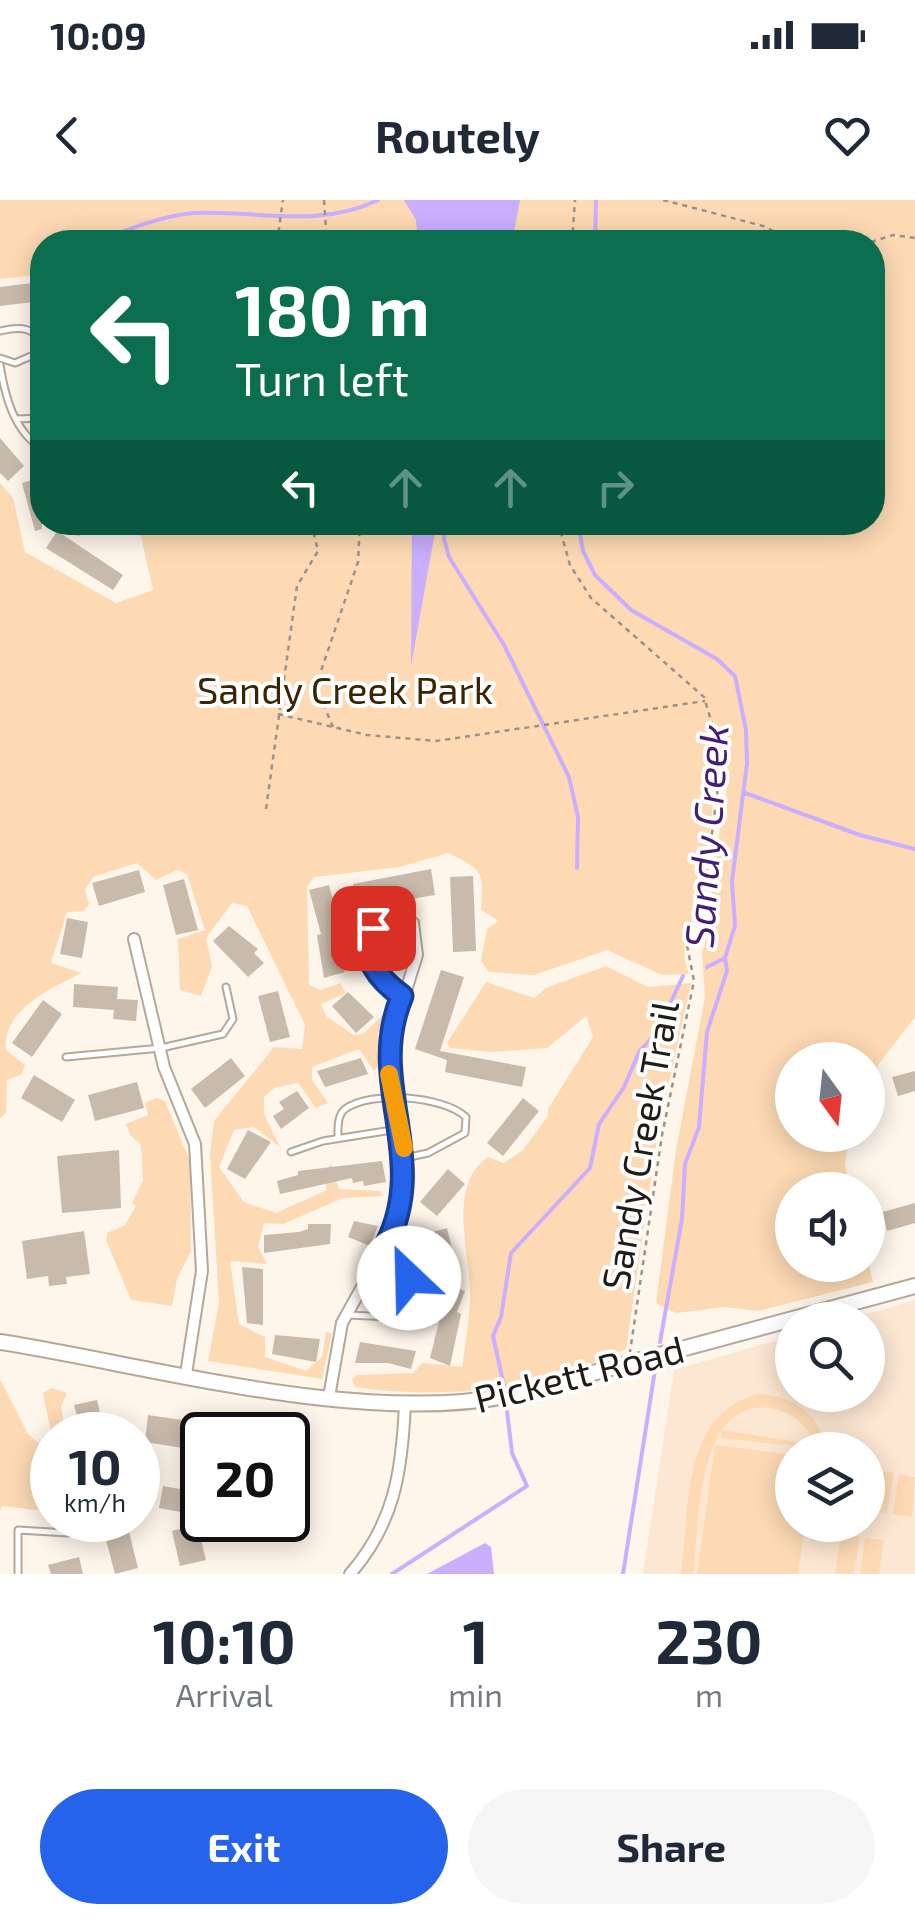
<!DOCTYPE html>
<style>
body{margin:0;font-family:"Exo 2",sans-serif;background:#f6f6f7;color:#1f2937;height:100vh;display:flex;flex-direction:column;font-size:38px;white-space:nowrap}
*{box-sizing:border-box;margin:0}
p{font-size:32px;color:#747a83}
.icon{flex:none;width:55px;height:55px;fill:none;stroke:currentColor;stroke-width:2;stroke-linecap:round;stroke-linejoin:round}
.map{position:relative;height:1374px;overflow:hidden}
.panel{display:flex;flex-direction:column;background:#fff;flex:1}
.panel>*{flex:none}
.top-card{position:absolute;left:30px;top:30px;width:855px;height:305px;border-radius:40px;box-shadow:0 5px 25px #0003;background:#0b6e4f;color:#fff;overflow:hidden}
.needle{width:65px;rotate:165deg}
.tools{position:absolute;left:775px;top:842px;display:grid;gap:20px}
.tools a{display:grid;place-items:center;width:110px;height:110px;border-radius:50%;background:#fff;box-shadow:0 5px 25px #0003;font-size:50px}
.speed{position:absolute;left:30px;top:1212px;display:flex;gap:20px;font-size:50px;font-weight:700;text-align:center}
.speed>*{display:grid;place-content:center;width:130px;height:130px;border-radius:50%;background:#fff;box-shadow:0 5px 25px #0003;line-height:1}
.speed small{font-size:25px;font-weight:400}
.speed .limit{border:5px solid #111;border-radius:15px;background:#fff;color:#111}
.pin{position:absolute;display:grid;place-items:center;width:85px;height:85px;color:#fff;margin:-42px;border-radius:20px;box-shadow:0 5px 15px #0006}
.me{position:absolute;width:110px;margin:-55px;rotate:336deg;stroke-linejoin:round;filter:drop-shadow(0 0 8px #0008)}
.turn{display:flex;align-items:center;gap:35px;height:210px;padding:0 40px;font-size:45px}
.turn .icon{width:130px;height:130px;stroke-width:2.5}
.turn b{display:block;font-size:70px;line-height:85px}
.lanes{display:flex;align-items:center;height:95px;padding:0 40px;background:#0003;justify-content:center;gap:50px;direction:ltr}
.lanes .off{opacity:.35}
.eta{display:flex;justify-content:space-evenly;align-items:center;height:170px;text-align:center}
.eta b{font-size:60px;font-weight:700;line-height:70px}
.primary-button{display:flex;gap:20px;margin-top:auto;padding:20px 40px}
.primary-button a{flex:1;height:115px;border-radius:60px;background:#2563eb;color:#fff;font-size:40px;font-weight:700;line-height:115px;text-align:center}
.primary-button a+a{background:#f6f6f7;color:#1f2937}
.status{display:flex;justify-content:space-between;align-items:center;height:70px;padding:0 50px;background:#fff;direction:ltr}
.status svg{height:28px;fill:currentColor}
header{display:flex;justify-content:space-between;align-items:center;height:130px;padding:0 40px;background:#fff;font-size:45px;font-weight:700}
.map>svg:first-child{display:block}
</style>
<div class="status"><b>10:09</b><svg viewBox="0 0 49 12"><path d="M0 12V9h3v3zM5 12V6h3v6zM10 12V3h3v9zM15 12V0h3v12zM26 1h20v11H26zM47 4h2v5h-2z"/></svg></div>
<header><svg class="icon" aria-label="back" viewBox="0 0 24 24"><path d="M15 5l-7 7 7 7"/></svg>Routely<svg class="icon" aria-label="heart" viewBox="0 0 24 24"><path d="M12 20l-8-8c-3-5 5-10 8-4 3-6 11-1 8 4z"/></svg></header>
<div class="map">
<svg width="915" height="1374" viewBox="0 0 915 1374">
<rect width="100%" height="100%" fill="#fef5eb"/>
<path fill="#fce7d2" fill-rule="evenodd" d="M915,1100V1374H643L674,1170L792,1136V1195H868V1120H847ZM792,1250H868V1325H792Z"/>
<path fill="#fddab4" d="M0,0H915V817L868,878V860H792V935H849L845,964L850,990H792V1065H868V1061L873,1082L758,1111L725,1107L676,1113L656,1103L676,950L705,797L702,753L712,719V677L728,580L712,584C716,603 703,687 696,707C689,733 678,747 689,774L662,775L607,750L534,775L489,772L481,761L487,729L499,721L481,710C484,671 483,670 448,653L399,667L315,677L307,686L309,785L320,790L340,783L346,793L321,804L326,816L354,835L363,834L389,809L388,821L378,833L380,865L374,871L359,849L312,867V880L328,903L316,908L298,883L274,888L264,897V914L280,947L254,927L234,930L219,967L244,1002L276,1013L327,990L323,974L331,964L339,989L380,991L383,996L343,998L283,1024L264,1023L258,1047L267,1064L230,1061L239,1124L265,1137V1157L306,1171L322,1157L326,1132L332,1133L322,1179L208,1161L219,1103L210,953L214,921L274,847L302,849L305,825L247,706L232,703L206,738L212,767L201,796L180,790L178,739L205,730L187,674L177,670L156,680L137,663L93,677L85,690L89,704L84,711L67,712L51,763L82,773C52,787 1,811 6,850L25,865L22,874L7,880L6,913L0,918V283L13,298L25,352L116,403L153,390L138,323L872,322V42H42V79L29,76L0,79Z
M606,766L648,787L691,783L658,932L626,1149C543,1188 445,1201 355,1187L352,1179L357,1175L413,1173L422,1163L462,1167C466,1143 469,1120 470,1097C471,1057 446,985 488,957L504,963L523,950L548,916V909L593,837L586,816L547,848L492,852L450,848L447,843L486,782L534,798L546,788Z
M157,898L165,901L190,961L191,1051L177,1079L172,1106L131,1100L106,1040L107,1033L125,1025L136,1006L132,1003L143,980L141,945L130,935L126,924L148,915L145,903Z
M0,1179L28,1234L44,1248L52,1246V1312L2,1306L0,1311Z
M52,1188L67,1193L61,1207L66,1235L52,1238L43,1193Z
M758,1194C794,1195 820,1215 828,1250L721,1238L722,1230L815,1245C807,1225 791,1210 768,1208C695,1201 700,1324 693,1374H681C690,1308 681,1214 758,1194Z
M715,1245L792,1255V1325H805L798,1374H697Z
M875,1270L894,1273L887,1313L868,1310Z
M899,1274L915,1277L912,1317L893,1314Z
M841,1334L860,1337L854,1374L835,1373Z
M865,1338L884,1340L879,1374H860Z"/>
<path fill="#c9affe" d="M404,0H520L512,42H418L416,20Z
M412,323H459L435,332L411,466Z
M485,1343L491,1347L494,1374H427Z"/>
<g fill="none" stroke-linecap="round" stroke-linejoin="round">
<path stroke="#c9affe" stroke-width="4" d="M96,42C126,30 161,16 193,13C255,10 320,29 378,0
M595,42L596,0
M446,322L444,339L449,357L504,445L569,577L578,617L577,668
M578,322L583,351L595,375L631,410L717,459L735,476L746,530L747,564L732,681L735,726L725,758L727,771L707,832L699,927L685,964L682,1019L660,1142
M745,593L860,635L915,649
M707,767L725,758
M504,1186L493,1136L501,1117L511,1053L590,968L599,924L624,887L639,852L657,832L683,776
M392,1374L527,1286L512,1253L507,1211
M623,1374L655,1170"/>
</g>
<path fill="#c9bbac" d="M32,83L33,102L0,106V87Z
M0,238L24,266L8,281L0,273Z
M42,277V329L35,331L22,283Z
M57,331L123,375L113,390L46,348Z
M431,669L435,695L357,708L353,684Z
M139,670L145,692L99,706L92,683Z
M473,676L476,751L453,752L450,677Z
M184,679L198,730L176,735L163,685Z
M329,685L341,730L338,741L345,772L324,778L317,735L321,734L309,690Z
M67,718L88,722L82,758L60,754Z
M229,726L258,749L254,753L264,763L248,777L213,741Z
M441,770L464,777L440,851L526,867L522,887L445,872L447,860L415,849Z
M74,784L118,787L117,799L138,800L136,821L113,819L114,810L73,807Z
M278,791L290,837L270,842L258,796Z
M348,792L374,817L356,833L332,806Z
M43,800L62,814L32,857L12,843Z
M231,858L245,876L205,908L191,889Z
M361,858L368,874L325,887L317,871Z
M915,871V891L898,896L892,877Z
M34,875L75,900L62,922L21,898Z
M137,882L144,908L95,921L88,895Z
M297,891L309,908L281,929L273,916L284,909L279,902Z
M523,898L539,911L503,956L487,943Z
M248,930L271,942L245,979L227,969Z
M119,950L121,1008L62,1013L57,956Z
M382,961L386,982L364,986L363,981L353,983L352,978L280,994L277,981L298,975V971Z
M448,969L465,984L437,1016L420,1002Z
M915,1003V1023L887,1031L882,1012Z
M354,1021L378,1026L370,1046L348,1037Z
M308,1024H331L330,1044L264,1053V1035L299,1032L308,1029Z
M447,1028L457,1069L437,1074L426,1034Z
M84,1031L90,1074L66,1077L67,1084L49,1086L48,1076L27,1079L22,1041Z
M242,1067L263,1069V1125L247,1123Z
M448,1085L465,1091L457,1112L461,1114L450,1166L430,1158Z
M275,1135L320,1139L316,1162L272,1154Z
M360,1142L416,1151L411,1169L388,1163H355Z
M97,1200L105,1235H82L74,1205Z
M148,1215L244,1229V1235H202V1251L145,1242Z
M258,1219L284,1223L282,1235H255Z
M163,1286L202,1293V1316L159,1308Z
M126,1320L138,1368L115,1374L102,1325Z
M241,1320H268L264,1342L238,1337Z
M197,1324L206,1360L180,1366L172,1331Z
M79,1357L83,1374H51L48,1365Z"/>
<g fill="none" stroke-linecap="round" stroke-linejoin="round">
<defs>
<path id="service" d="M0,131C18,127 29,126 42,140
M0,158L15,163L38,153L42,144
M0,165C5,197 14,231 42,249
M16,219L42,218
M76,322L78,331
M402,795L376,773L369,735L373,728L413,723
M66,857L161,848L223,834L233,819L226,787
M338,938C338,929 337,915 345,909C372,890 443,896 466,917L465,933L428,953L405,958
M291,952L323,941L398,929
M349,1115L410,1118C414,1089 408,1065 386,1045
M18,1374V1330L68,1333"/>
<path id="minor" d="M134,739L164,867L195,944L202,1071L186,1174
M329,1197L342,1123L391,1035L403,999L405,958L388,848L417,755L413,723
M350,1374C395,1323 402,1270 405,1204"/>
<path id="tertiary" d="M0,1142C153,1166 360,1226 511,1195L915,1086"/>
</defs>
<use href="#service" stroke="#b5a799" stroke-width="9"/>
<use href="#minor" stroke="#b5a799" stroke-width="14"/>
<use href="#tertiary" stroke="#b5a799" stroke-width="18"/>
<path stroke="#9b938b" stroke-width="2.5" stroke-dasharray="5 5" stroke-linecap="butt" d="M324,0L327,42
M663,0L763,26L795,42
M277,42L283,0
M572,42L575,0
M871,42L893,35L915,38
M558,322L570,365L591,398L704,497L722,557L703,701L686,740L694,781L662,935L630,1152
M278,514L367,535L436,541L705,501
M333,527L319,494L321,471L358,362L360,322
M266,609L297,386L318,351L311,322"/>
<use href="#service" stroke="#fff" stroke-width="5"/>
<use href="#minor" stroke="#fff" stroke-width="10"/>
<use href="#tertiary" stroke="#fff" stroke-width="14"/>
</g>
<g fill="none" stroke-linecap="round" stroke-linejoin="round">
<defs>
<path id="route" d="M373,728C357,755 381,781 402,796C365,883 431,956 386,1045L401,1059L409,1078"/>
</defs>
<use href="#route" stroke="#184099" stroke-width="25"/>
<use href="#route" stroke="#2563eb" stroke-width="18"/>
<path stroke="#f59e0b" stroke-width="18" d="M389,874L404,948"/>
</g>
<g text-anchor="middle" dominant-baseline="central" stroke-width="8" stroke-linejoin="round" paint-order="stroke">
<g font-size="38" fill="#3b2404" stroke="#fff">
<text x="345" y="489">Sandy Creek Park</text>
</g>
<g font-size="38" fill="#211b16" stroke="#fff">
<text transform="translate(639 945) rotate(-80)">Sandy Creek Trail</text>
<text transform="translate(579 1173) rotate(-14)">Pickett Road</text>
</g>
<g font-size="40" font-style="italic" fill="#441d75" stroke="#fff">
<text transform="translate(705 636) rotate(-86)">Sandy Creek</text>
</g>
</g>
</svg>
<div class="tools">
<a><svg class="needle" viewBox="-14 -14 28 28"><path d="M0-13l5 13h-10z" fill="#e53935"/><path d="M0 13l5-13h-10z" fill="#747a83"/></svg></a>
<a><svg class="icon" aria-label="sound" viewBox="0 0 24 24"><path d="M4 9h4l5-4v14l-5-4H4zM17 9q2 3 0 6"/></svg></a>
<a><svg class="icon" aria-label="search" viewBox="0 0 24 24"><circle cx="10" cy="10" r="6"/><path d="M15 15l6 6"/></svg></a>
<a><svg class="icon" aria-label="layers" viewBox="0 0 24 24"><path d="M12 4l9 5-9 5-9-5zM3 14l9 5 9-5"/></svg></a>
</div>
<div class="speed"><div>10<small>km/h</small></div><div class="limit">20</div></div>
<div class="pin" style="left:373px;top:728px;background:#d93025"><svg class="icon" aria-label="arrive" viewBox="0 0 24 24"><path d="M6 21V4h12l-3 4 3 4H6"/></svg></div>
<svg class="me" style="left:409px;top:1078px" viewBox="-20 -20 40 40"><circle r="19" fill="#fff"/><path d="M0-13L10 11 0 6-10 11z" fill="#2563eb"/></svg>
<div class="top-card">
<div class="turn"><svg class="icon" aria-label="left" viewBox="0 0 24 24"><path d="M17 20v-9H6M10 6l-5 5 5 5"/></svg><div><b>180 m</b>Turn left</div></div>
<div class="lanes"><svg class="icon" aria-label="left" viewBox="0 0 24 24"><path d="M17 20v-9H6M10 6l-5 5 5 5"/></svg><svg class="icon off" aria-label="ahead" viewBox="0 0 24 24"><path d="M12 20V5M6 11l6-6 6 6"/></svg><svg class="icon off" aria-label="ahead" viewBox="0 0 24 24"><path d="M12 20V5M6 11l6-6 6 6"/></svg><svg class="icon off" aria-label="right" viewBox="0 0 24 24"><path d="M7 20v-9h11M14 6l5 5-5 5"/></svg></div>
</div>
</div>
<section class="panel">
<div class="eta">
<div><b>10:10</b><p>Arrival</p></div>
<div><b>1</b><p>min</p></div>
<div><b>230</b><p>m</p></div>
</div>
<div class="primary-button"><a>Exit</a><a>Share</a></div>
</section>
